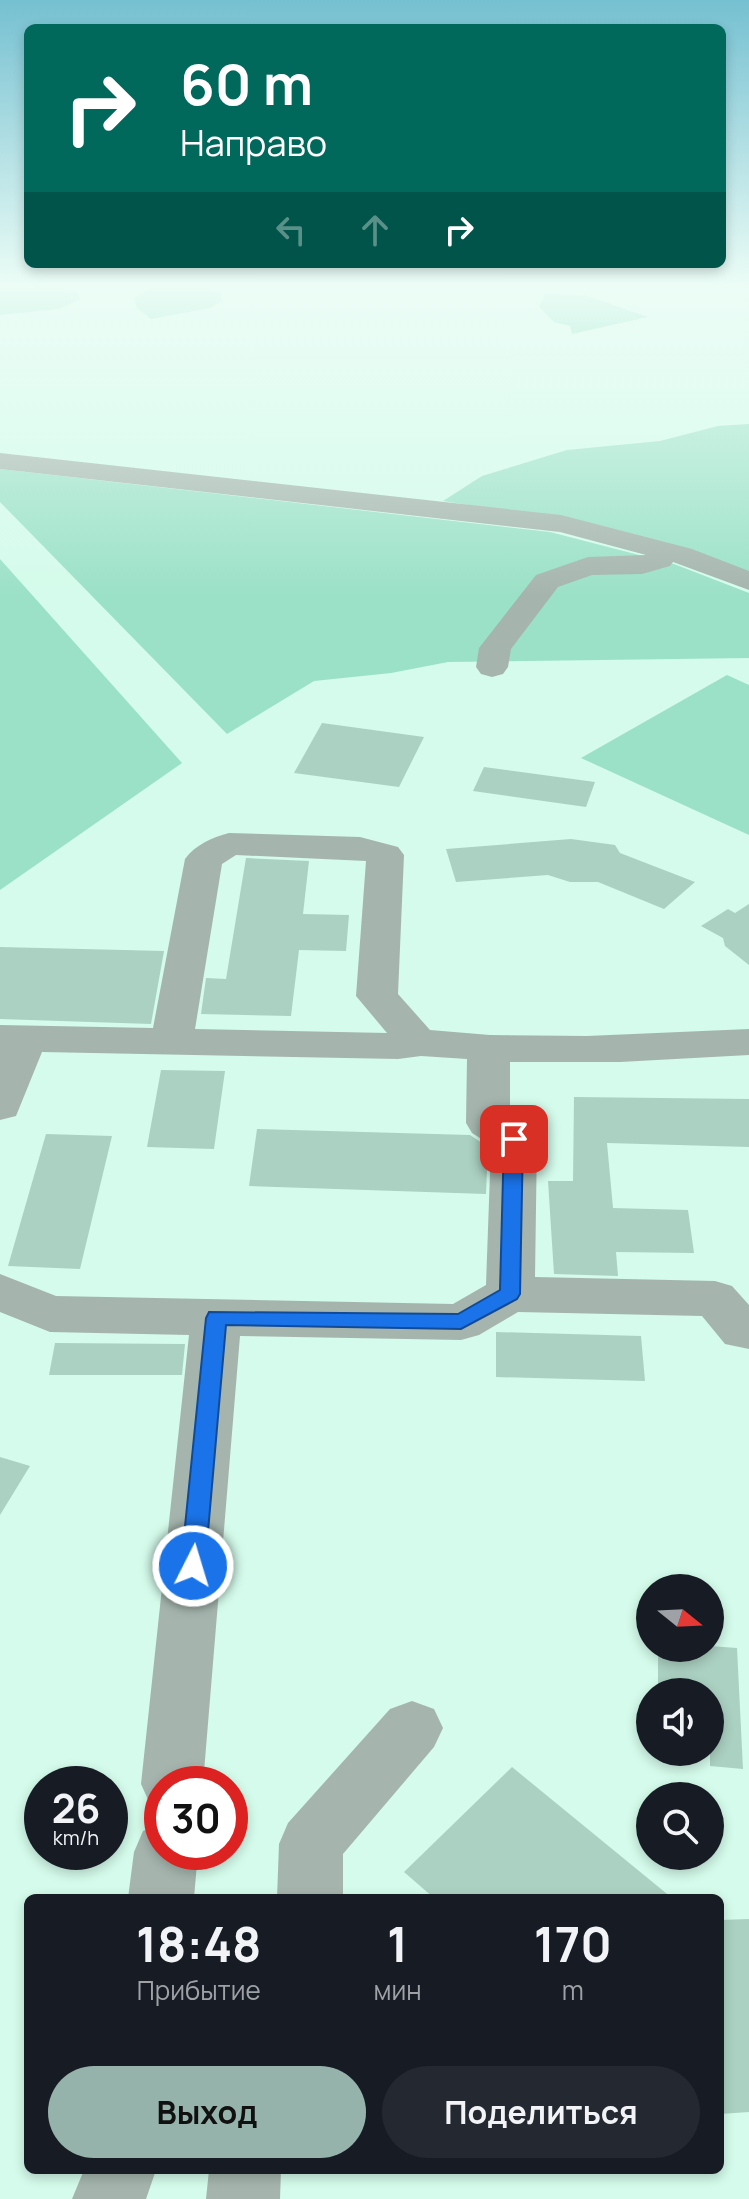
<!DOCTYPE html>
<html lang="ru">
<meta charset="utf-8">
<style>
body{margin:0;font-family:Manrope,sans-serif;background:#242831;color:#f1f3f6;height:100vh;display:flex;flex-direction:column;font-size:30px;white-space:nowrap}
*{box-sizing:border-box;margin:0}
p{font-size:26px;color:#9ea1a6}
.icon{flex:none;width:44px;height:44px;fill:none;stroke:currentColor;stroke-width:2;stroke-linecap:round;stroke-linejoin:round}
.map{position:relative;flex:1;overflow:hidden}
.side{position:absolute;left:24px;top:1894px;width:700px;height:280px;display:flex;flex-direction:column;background:#171b24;border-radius:12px;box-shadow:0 4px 12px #0003}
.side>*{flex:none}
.top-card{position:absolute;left:24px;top:24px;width:702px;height:244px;border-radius:12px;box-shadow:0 4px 12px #0003;background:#00695c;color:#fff;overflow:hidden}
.needle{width:52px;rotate:108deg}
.buttons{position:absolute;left:636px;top:1574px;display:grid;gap:16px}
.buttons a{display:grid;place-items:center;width:88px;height:88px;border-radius:50%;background:#171b24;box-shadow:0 4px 12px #0003;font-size:40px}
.speed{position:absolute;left:24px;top:1766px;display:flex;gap:16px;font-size:40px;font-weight:700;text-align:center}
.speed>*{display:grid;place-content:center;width:104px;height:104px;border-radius:50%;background:#171b24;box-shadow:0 4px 12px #0003;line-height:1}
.speed small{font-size:20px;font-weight:400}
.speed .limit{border:12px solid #d22;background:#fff;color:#111}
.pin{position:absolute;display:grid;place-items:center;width:68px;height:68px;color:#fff;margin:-34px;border-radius:16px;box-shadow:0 4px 12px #0006}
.me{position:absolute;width:88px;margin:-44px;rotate:5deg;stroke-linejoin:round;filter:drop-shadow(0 0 6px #0008)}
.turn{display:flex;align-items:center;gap:28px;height:168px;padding:0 24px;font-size:36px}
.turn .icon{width:104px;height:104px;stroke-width:2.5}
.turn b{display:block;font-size:56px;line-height:68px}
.lanes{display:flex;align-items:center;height:76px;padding:0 24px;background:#0003;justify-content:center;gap:40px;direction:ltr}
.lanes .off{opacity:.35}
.eta{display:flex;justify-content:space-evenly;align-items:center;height:136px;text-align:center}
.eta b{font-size:48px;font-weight:700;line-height:56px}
.cta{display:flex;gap:16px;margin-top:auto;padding:16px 24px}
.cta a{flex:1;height:92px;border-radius:48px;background:#96b3ab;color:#111;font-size:32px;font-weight:700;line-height:92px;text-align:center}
.cta a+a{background:#242831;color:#f1f3f6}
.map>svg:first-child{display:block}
</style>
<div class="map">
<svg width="749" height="2199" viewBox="0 0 749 2199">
<rect width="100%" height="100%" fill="#d4fbeb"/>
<path fill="#9be1c7" d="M749,424V574L572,521L443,501L482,476L567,450L660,441L718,426Z
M0,469L550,532L674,564L749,593V658L448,662L391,673L314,681L227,734L0,502Z
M0,559L182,763L0,890Z
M727,675L749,685V835L581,758Z"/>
<path fill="#69d2af" d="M0,288H62L77,291L80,299L59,309L0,315Z
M151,288H209L221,292V301L210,308L151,319L137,308L134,298Z
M545,294L584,295L648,317L572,334L570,326L554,322L539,307Z"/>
<path fill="#abd1c2" d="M322,723L424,737L399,787L294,773Z
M484,767L595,782L586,807L473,791Z
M571,839L615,845L620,853L695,882L664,909L598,882H570L548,875L456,882L446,849Z
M246,858L309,861L303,914L349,915L346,951L299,950L291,1016L201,1014L206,978L226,979Z
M749,904V965L725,946L723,938L701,926L728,909L735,913Z
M0,947L164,951L151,1024L0,1019Z
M161,1070L225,1071L214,1149L147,1147Z
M574,1097L749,1099V1147L607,1143L613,1208L688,1210L694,1253L616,1252L618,1276L554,1274L548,1181H573Z
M257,1129L470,1135L488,1147L486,1194L249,1186Z
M46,1134L112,1136L80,1269L8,1266Z
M496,1332L641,1336L645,1381L496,1377Z
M55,1343L185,1344L182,1375H49Z
M0,1457L30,1466L0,1515Z
M710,1646L737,1648L743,1769L710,1766V1692H658V1648Z
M512,1767L672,1898H434L404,1872Z
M749,1919V2112L720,2114V1920Z"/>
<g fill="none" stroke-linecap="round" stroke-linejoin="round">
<path fill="#a5b5ae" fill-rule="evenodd" d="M0,453L561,515L692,549L749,571V590L673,562L670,566L642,574L592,575L558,587L511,649L508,667L503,674L492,677L481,674L476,667L479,648L536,575L588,557L646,555L560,532L0,469Z
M229,833L360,837L398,847L404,855L398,994L430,1030L490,1035L587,1036L749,1029V1055L620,1062H510V1117L530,1129L537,1139L535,1277L715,1281L732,1286L749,1305V1349L725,1344L702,1316L518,1312L479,1335L461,1340L240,1336L203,1784H162V1809L150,1804L141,1784L189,1335L50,1332L0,1312V1274L56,1296L453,1304L486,1285L491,1145L472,1133L466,1123L467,1059L421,1056L398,1059L42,1052L16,1116L0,1120V1025L153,1028L185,859C195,845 213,837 229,833ZM236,855L366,861L356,996L387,1033L195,1029L222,864Z
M412,1701L434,1709L443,1728L434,1747L343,1854V1898H277L279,1844L288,1823L390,1709Z
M162,1823V1852H198L194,1898H128L134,1852L143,1831Z
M84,2170H156L146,2199H72Z
M209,2170H281L280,2199H206Z"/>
</g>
<linearGradient id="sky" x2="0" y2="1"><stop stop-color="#75c0d1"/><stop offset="0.48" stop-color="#ecfdf6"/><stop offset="1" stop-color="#ecfdf6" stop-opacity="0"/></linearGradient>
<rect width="749" height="596" fill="url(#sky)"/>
<path fill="#1a73e8" stroke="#114b97" stroke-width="2" d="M514,1133L523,1139L520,1294L517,1299L461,1329L226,1325L205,1566L201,1573L193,1576L185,1573L181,1566L206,1318L209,1312L458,1314L500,1290L504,1139Z"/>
</svg>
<div class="buttons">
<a><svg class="needle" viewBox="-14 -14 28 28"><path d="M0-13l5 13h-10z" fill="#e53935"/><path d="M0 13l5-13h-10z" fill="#9ea1a6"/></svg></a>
<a><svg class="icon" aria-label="sound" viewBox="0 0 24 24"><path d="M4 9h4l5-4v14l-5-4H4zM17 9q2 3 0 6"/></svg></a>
<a><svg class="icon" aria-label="search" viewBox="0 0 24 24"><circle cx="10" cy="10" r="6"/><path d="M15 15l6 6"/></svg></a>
</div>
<div class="speed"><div>26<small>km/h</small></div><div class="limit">30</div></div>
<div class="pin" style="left:514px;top:1139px;background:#d93025"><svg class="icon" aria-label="arrive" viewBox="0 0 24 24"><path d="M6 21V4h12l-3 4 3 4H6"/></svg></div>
<svg class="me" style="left:193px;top:1566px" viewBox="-20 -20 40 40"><circle r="17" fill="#1a73e8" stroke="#fff" stroke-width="3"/><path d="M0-11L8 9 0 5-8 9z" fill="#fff"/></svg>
<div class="top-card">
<div class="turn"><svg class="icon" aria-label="right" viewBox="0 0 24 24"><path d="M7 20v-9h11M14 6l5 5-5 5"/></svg><div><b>60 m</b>Направо</div></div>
<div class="lanes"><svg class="icon off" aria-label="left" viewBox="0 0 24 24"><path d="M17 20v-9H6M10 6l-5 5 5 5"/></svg><svg class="icon off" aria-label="ahead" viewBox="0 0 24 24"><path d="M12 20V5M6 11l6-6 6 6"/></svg><svg class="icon" aria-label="right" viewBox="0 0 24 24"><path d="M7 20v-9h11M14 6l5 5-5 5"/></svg></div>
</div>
<section class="side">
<div class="eta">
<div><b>18:48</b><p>Прибытие</p></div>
<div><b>1</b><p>мин</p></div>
<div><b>170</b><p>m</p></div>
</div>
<div class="cta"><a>Выход</a><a>Поделиться</a></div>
</section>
</div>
